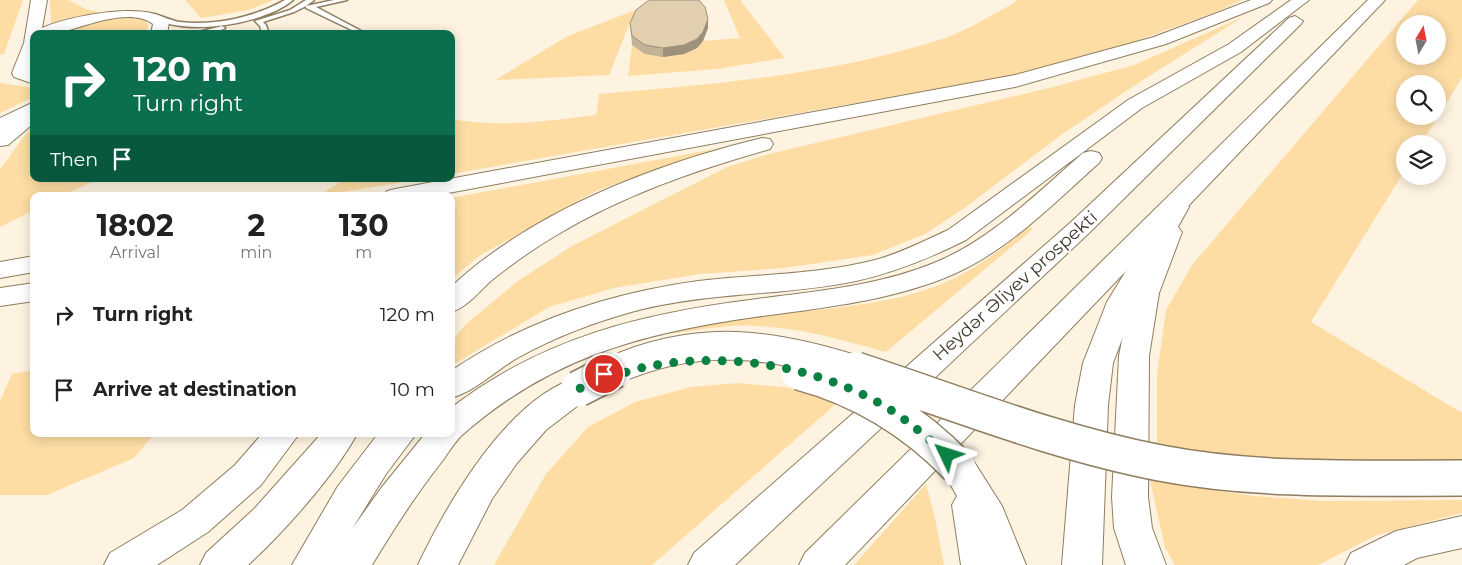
<!DOCTYPE html>
<meta charset="utf-8">
<style>
body{margin:0;font-family:Montserrat,sans-serif;background:#f2f2f2;color:#222;height:100vh;display:flex;flex-direction:column;font-size:19px;white-space:nowrap}
*{box-sizing:border-box;margin:0}
p{font-size:16px;color:#767676}
.icon{flex:none;width:28px;height:28px;fill:none;stroke:currentColor;stroke-width:2;stroke-linecap:round;stroke-linejoin:round}
.map{position:relative;flex:1;overflow:hidden}
.panel{position:absolute;left:30px;top:192px;width:425px;height:245px;display:flex;flex-direction:column;background:#fff;border-radius:10px;box-shadow:0 2px 12px #0003}
.panel>*{flex:none}
.top-card{position:absolute;left:30px;top:30px;width:425px;height:152px;border-radius:10px;box-shadow:0 2px 12px #0003;background:#0b6e4f;color:#fff;overflow:hidden}
.needle{width:32px;rotate:10deg}
.controls{position:absolute;left:1396px;top:15px;display:grid;gap:10px}
.controls a{display:grid;place-items:center;width:50px;height:50px;border-radius:50%;background:#fff;box-shadow:0 2px 12px #0003;font-size:25px}
.pin{position:absolute;display:grid;place-items:center;width:42px;height:42px;color:#fff;margin:-21px;border:2px solid #fff;border-radius:50%;box-shadow:0 1px 5px #0007}
.me{position:absolute;width:55px;margin:-28px;rotate:311deg;stroke-linejoin:round;filter:drop-shadow(0 0 4px #0008)}
.turn{display:flex;align-items:center;gap:18px;height:105px;padding:0 20px;font-size:22px}
.turn .icon{width:65px;height:65px;stroke-width:2.5}
.turn b{display:block;font-size:35px;line-height:42px}
.then{display:flex;align-items:center;height:48px;padding:0 20px;background:#0003;gap:10px;font-size:19px}
.eta{display:flex;justify-content:space-evenly;align-items:center;height:85px;text-align:center}
.eta b{font-size:30px;font-weight:700;line-height:35px}
ul{padding:0;list-style:none}
li{display:flex;align-items:center;gap:15px;height:75px;padding:0 20px}
li div{flex:1}
li b{display:block;font-size:19px}
li em{font-style:normal}
.map>svg:first-child{display:block}
</style>
<div class="map">
<svg width="1462" height="565" viewBox="0 0 1462 565">
<rect width="100%" height="100%" fill="#fef3e0"/>
<path fill="#fddda4" fill-rule="evenodd" d="M0,0H23L4,54L0,55Z
M50,0H68L86,9L102,13L51,25Z
M185,0H273L249,10L201,18Z
M724,0H740L785,58L716,69L628,76L632,45C654,59 685,62 703,41L740,38Z
M1017,0H1242L1216,12L1134,42L1015,75L451,174V119C499,128 548,121 596,115L599,94C715,84 833,75 945,38C968,30 991,15 1013,4Z
M1418,0H1462V78L1421,144H1405V170L1311,322L1462,413V461H1253L1157,448V375L1166,310L1192,265ZM1405,24H1438V56H1405ZM1405,84H1438V116H1405Z
M635,10L609,75L495,80L566,37Z
M121,17L143,20L148,24L147,34H54L73,25Z
M1243,17L1135,85L1061,135L966,207L925,234L873,255L784,268L700,274L614,288L549,307L451,366V342L466,324L518,281L572,246L727,167L769,154L1049,88L1134,65Z
M0,83L34,88V97L0,113Z
M34,127V179H98L62,196H34V210L0,227V170L24,136Z
M715,149L596,191L479,256L451,280V198Z
M345,179H423L318,196Z
M1029,227L1033,229L886,352C836,338 784,323 732,326C705,328 678,333 652,336C684,329 717,320 749,317C809,310 887,307 944,283C975,270 1003,248 1029,227Z
M34,370V434H154L134,458L47,495H0V401L12,374Z
M738,383L791,388L837,403L652,565H494L546,474L588,427L635,402L691,387Z
M1150,480L1253,496L1324,501L1462,500V513L1377,535L1318,565H1175L1165,548Z
M926,484L935,518L944,565H854Z"/>
<g fill="none" stroke-linecap="round" stroke-linejoin="round">
<defs>
<path id="lane" d="M285,0H293C265,24 182,38 151,16L154,14C163,16 171,21 180,22C215,26 255,17 285,0Z
M306,0H314L306,6L334,0H347L316,7L363,32L358,33L306,8V6L294,12L263,22L266,25L269,34H262L260,26L255,21L290,10Z
M222,26L225,28L224,29L205,34H191Z"/>
<path id="secondary" d="M31,0H47L42,28C69,16 149,0 169,22L167,34H151L153,24C128,6 83,28 57,33C50,35 41,34 34,34V60L30,69L34,71V84L14,77L12,73L24,43Z
M34,107V123L8,145L0,146V130L27,109Z
M1169,224L1178,227L1182,232L1159,293L1149,356L1148,497L1152,528L1166,565H1126L1114,528L1112,497L1119,356L1131,293L1156,232L1160,227Z
M34,283V301L0,306V288Z
M578,377L589,381L594,389L589,397L546,430L517,463L492,499L458,565H418C448,502 507,399 578,377Z
M262,434H299L261,485L208,532L157,565H104L110,553L182,510L235,465Z
M958,453L971,457L1002,506L1026,565H961L952,505L957,496L940,467L945,457Z
M1462,516V548L1417,558L1404,565H1345L1351,553L1396,531Z"/>
<path id="primary" d="M1177,200L1186,202L1189,207L1136,302L1113,363L1108,405L1102,565H1062L1075,405L1083,363L1107,302L1168,202Z"/>
<path id="highway" d="M1251,0H1272L1269,3L1166,44L1015,87L432,196H383L387,191L395,189L1015,75L1154,37Z
M1291,0H1309L1241,52L1142,108L966,240C930,258 896,272 856,281C783,296 707,292 635,311C595,322 555,337 519,357C496,370 476,391 451,398V371C524,321 611,293 698,281C757,274 817,275 875,260C901,253 924,241 948,230L1128,100L1229,44Z
M1368,0H1385L845,565H799L805,553Z
M1295,16L1303,21L1301,24L1088,234L735,565H688L694,553L1070,223L1289,18Z
M34,102V116L0,132V118Z
M762,138L770,139L773,144L770,149C696,170 621,196 555,236C533,249 512,264 492,280C479,291 468,307 451,312V287C532,211 655,164 762,138Z
M1091,151L1099,153L1102,158L1099,163C1054,203 1010,249 954,274C892,301 822,308 755,317C641,333 549,358 461,436C454,443 447,455 440,464C415,496 393,530 372,565H292L338,486L378,434H416L386,474L352,529L382,487L425,434H451V408C543,337 644,313 757,299C816,291 878,286 934,263C992,239 1037,193 1083,153Z
M34,256V272L0,278V262Z
M321,434H357C334,476 284,532 248,565H200L206,553L254,509Z"/>
</defs>
<use href="#lane" stroke="#8e7d60" stroke-width="3"/>
<use href="#secondary" stroke="#8e7d60" stroke-width="2"/>
<use href="#primary" stroke="#8e7d60" stroke-width="2"/>
<use href="#highway" stroke="#8e7d60" stroke-width="2"/>
<use href="#lane" fill="#fff" fill-rule="evenodd"/>
<use href="#secondary" fill="#fff" fill-rule="evenodd"/>
<use href="#primary" fill="#fff" fill-rule="evenodd"/>
<use href="#highway" fill="#fff" fill-rule="evenodd"/>
<defs>
<path id="secondary-bridge-far1" d="M612,371C698,332 773,343 860,371"/>
<path id="secondary-bridge" d="M856,370C957,403 1056,443 1160,463C1259,482 1361,478 1462,478
M799,372C862,389 913,420 958,467
M578,389L615,370"/>
</defs>
<use href="#secondary-bridge-far1" stroke="#8e7d60" stroke-width="30" stroke-linecap="butt"/>
<use href="#secondary-bridge" stroke="#8e7d60" stroke-width="38" stroke-linecap="butt"/>
<use href="#secondary-bridge-far1" stroke="#fff" stroke-width="28"/>
<use href="#secondary-bridge" stroke="#fff" stroke-width="35"/>
</g>
<path fill="#c2b297" d="M630,23L708,28L703,41L697,48L684,54L663,57L645,54L632,45Z"/>
<path fill="#9e917b" d="M708,19V28L703,41L697,48L684,54L663,57V48Z"/>
<path fill="#e1cfb0" stroke="#9e917b" d="M649,0H699L705,7L708,19L703,32L697,39L684,45L663,48L645,45L632,36L630,23L636,10Z"/>
<g fill="none" stroke-linecap="round" stroke-linejoin="round">
<path stroke="#0b8043" stroke-width="9" stroke-dasharray="0 16.2" d="M604,374L578,389C601,381 625,371 650,366C732,351 824,367 894,412C913,425 930,440 947,455"/>
</g>
<g text-anchor="middle" dominant-baseline="central" stroke-width="4" stroke-linejoin="round" paint-order="stroke">
<g font-size="18" fill="#41392d" stroke="#fff">
<text transform="translate(1015 286) rotate(-42)">Heydər Əliyev prospekti</text>
</g>
</g>
</svg>
<div class="controls">
<a><svg class="needle" viewBox="-14 -14 28 28"><path d="M0-13l5 13h-10z" fill="#e53935"/><path d="M0 13l5-13h-10z" fill="#767676"/></svg></a>
<a><svg class="icon" aria-label="search" viewBox="0 0 24 24"><circle cx="10" cy="10" r="6"/><path d="M15 15l6 6"/></svg></a>
<a><svg class="icon" aria-label="layers" viewBox="0 0 24 24"><path d="M12 4l9 5-9 5-9-5zM3 14l9 5 9-5"/></svg></a>
</div>
<div class="pin" style="left:604px;top:374px;background:#d93025"><svg class="icon" aria-label="arrive" viewBox="0 0 24 24"><path d="M6 21V4h12l-3 4 3 4H6"/></svg></div>
<svg class="me" style="left:947px;top:455px" viewBox="-20 -20 40 40"><path d="M0-17L14 15 0 8-14 15z" fill="#0b8043" stroke="#fff" stroke-width="4"/></svg>
<div class="top-card">
<div class="turn"><svg class="icon" aria-label="right" viewBox="0 0 24 24"><path d="M7 20v-9h11M14 6l5 5-5 5"/></svg><div><b>120 m</b>Turn right</div></div>
<div class="then">Then<svg class="icon" aria-label="arrive" viewBox="0 0 24 24"><path d="M6 21V4h12l-3 4 3 4H6"/></svg></div>
</div>
<section class="panel">
<div class="eta">
<div><b>18:02</b><p>Arrival</p></div>
<div><b>2</b><p>min</p></div>
<div><b>130</b><p>m</p></div>
</div>
<ul>
<li><svg class="icon" aria-label="right" viewBox="0 0 24 24"><path d="M7 20v-9h11M14 6l5 5-5 5"/></svg><div><b>Turn right</b></div><em>120 m</em></li>
<li><svg class="icon" aria-label="arrive" viewBox="0 0 24 24"><path d="M6 21V4h12l-3 4 3 4H6"/></svg><div><b>Arrive at destination</b></div><em>10 m</em></li>
</ul>
</section>
</div>
